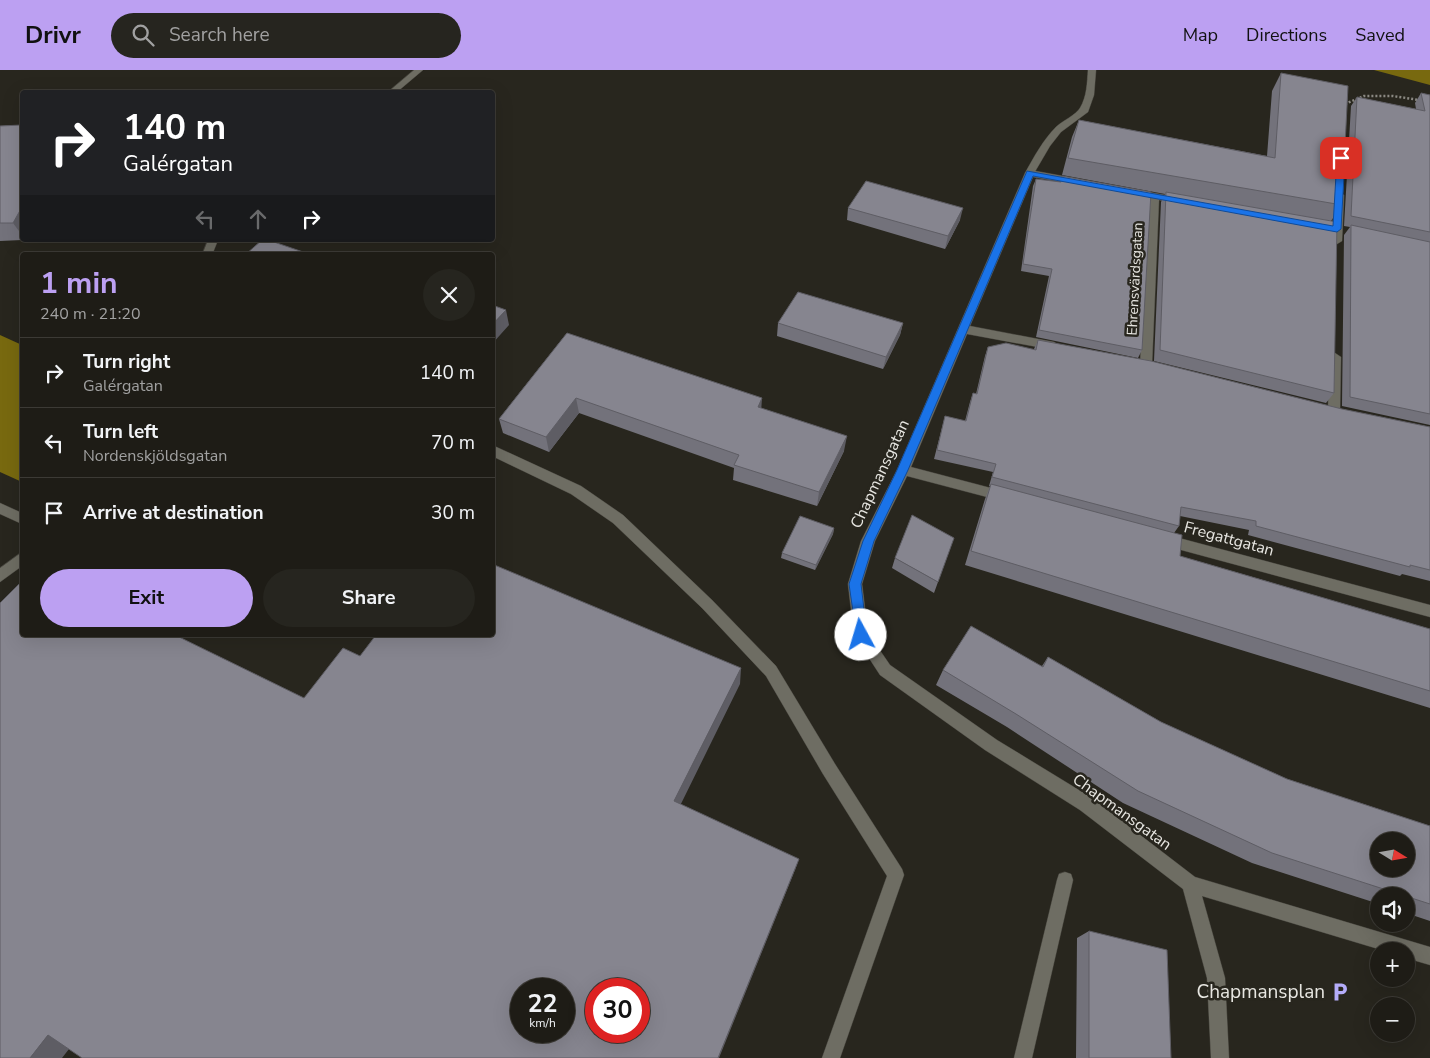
<!DOCTYPE html>
<meta charset="utf-8">
<style>
body{margin:0;font-family:"Nunito Sans",sans-serif;background:#26251f;color:#f1f3f6;height:100vh;display:flex;flex-direction:column;font-size:19px;white-space:nowrap}
*{box-sizing:border-box;margin:0}
p{font-size:16px;color:#a1a1a1}
.icon{flex:none;width:28px;height:28px;fill:none;stroke:currentColor;stroke-width:2;stroke-linecap:round;stroke-linejoin:round}
.map{position:relative;flex:1;overflow:hidden}
.sheet{position:absolute;left:20px;top:182px;width:475px;height:385px;display:flex;flex-direction:column;background:#1e1c16;border-radius:5px;box-shadow:0 5px 20px #0002,0 0 0 1px #3c3a35}
.sheet>*{flex:none}
.top-card{position:absolute;left:20px;top:20px;width:475px;height:152px;border-radius:5px;box-shadow:0 5px 20px #0002,0 0 0 1px #3c3a35;background:#202124;color:#fff;overflow:hidden}
.needle{width:32px;rotate:101deg}
.tools{position:absolute;left:1370px;top:762px;display:grid;gap:10px}
.tools a{display:grid;place-items:center;width:45px;height:45px;border-radius:50%;background:#1e1c16;box-shadow:0 5px 20px #0002,0 0 0 1px #3c3a35;font-size:25px}
.speed{position:absolute;left:510px;top:908px;display:flex;gap:10px;font-size:25px;font-weight:700;text-align:center}
.speed>*{display:grid;place-content:center;width:65px;height:65px;border-radius:50%;background:#1e1c16;box-shadow:0 5px 20px #0002,0 0 0 1px #3c3a35;line-height:1}
.speed small{font-size:12px;font-weight:400}
.speed .limit{border:8px solid #d22;background:#fff;color:#111}
.pin{position:absolute;display:grid;place-items:center;width:42px;height:42px;color:#fff;margin:-21px;border-radius:10px;box-shadow:0 2px 8px #0006}
.me{position:absolute;width:55px;margin:-28px;rotate:354deg;stroke-linejoin:round;filter:drop-shadow(0 0 4px #0008)}
.turn{display:flex;align-items:center;gap:18px;height:105px;padding:0 20px;font-size:22px}
.turn .icon{width:65px;height:65px;stroke-width:2.5}
.turn b{display:block;font-size:35px;line-height:42px}
.lanes{display:flex;align-items:center;height:48px;padding:0 20px;background:#0003;justify-content:center;gap:25px;direction:ltr}
.lanes .off{opacity:.35}
.round{display:grid;place-items:center;flex:none;width:52px;height:52px;border-radius:26px;background:#26251f}
.overview{display:flex;align-items:center;justify-content:space-between;height:85px;padding:0 20px}
h1{font-size:30px;font-weight:700;line-height:38px;color:#bca0f2}
.cta{display:flex;gap:10px;margin-top:auto;padding:10px 20px}
.cta a{flex:1;height:58px;border-radius:30px;background:#bca0f2;color:#111;font-size:20px;font-weight:700;line-height:58px;text-align:center}
.cta a+a{background:#26251f;color:#f1f3f6}
ul{padding:0;list-style:none}
li{display:flex;align-items:center;gap:15px;height:70px;padding:0 20px;border-top:1px solid #3c3a35}
li div{flex:1}
li b{display:block;font-size:19px}
li em{font-style:normal}
header{display:flex;align-items:center;gap:30px;box-sizing:border-box;height:70px;padding:0 25px;background:#bca0f2;color:#111}
header strong{font-size:24px}
nav{display:flex;gap:28px;margin-inline-start:auto;font-size:18px}
.search{width:350px;height:45px;background:#26251f;display:flex;align-items:center;gap:12px;box-sizing:border-box;padding:0 18px;border-radius:28px;color:#a1a1a1;font-size:19px}
.map>svg:first-child{display:block}
</style>
<header>
<strong>Drivr</strong>
<div class="search"><svg class="icon" aria-label="search" viewBox="0 0 24 24"><circle cx="10" cy="10" r="6"/><path d="M15 15l6 6"/></svg>Search here</div>
<nav><a>Map</a><a>Directions</a><a>Saved</a></nav>
</header>
<div class="map">
<svg width="1430" height="988" viewBox="0 0 1430 988">
<rect width="100%" height="100%" fill="#28261e"/>
<path fill="#78690f" d="M1374,0H1430V15Z
M0,265L22,275V412L0,402Z"/>
<g fill="none" stroke-linecap="round" stroke-linejoin="round">
<defs>
<path id="service" d="M414,0H423L397,22H388Z
M1088,0H1096L1094,25L1088,42L1061,62L1050,76L1033,105H1027L1025,103C1034,87 1043,70 1056,57C1062,51 1076,45 1080,38C1087,26 1087,13 1088,0Z
M208,170H218L212,185H202Z
M492,375L581,416L623,445L712,530L776,596L835,694L902,799L904,805L840,988H822L887,806L823,704L766,606L702,538L613,453L571,424L492,386Z
M0,433L22,443V454L0,444Z
M22,482V496L0,512V498Z
M1065,802L1071,804L1073,810L1032,988H1014L1057,810L1059,804Z"/>
<path id="minor" d="M1030,100L1079,109L1084,112L1079,115L1033,107L970,256L1054,272L1060,276L1054,280L967,264L911,397L1006,422L1011,423L1013,427L1011,431L1006,432L907,406L875,471L862,514L868,563L890,595L997,670L1092,728L1195,807L1430,877V895L1406,888V881H1385L1202,826L1225,908L1229,988H1211L1207,908L1183,819L1080,740L985,680L880,605L854,565L848,514L861,471L897,400L1025,103Z
M1132,119L1182,128L1187,131L1182,134L1159,130L1152,295L1146,299L1140,295L1149,128L1128,124V120Z
M1339,122L1344,125L1342,171L1337,174L1332,171L1334,125Z
M1335,283L1341,287L1340,341L1338,344H1330L1328,341L1329,287Z
M1164,464L1430,535V547L1159,474L1157,470L1159,466Z"/>
</defs>
<use href="#service" stroke="#45433c" stroke-width="1"/>
<use href="#minor" stroke="#45433c" stroke-width="1"/>
<path stroke="#8b8983" stroke-width="2.5" stroke-dasharray="2 2" stroke-linecap="butt" d="M1345,34L1364,26H1393L1419,30"/>
<use href="#service" fill="#6e6d63" fill-rule="evenodd"/>
<use href="#minor" fill="#6e6d63" fill-rule="evenodd"/>
</g>
<path fill="#73727b" d="M1281,3L1342,135L1331,151L1334,323L1326,333L1154,291L1161,132L1165,124L1062,105L1072,67L1079,50L1267,86L1272,21Z
M1421,23L1430,25V355L1342,336L1344,165L1350,157L1344,156L1351,36L1357,27L1416,39L1415,33Z
M22,55V170L0,171V56Z
M1062,106L1142,280L1138,288L1036,267L1049,206L1021,201L1033,116L1036,109L1060,112Z
M848,138L960,150L945,179L847,150Z
M778,253H903L900,265L883,299L777,266Z
M567,263L761,338L844,381L817,436L733,410L734,398L579,343L549,382L503,363L499,349Z
M1038,270L1342,339L1430,357V511L1402,504L1400,506L1248,465L1249,460L1180,446L1179,456L1174,463L1180,486L1430,559V638L965,495L985,429L990,416H989L993,402L934,389L945,346L965,351L970,332L973,323L976,324L985,286L988,277L1034,279Z
M834,458L833,464L815,500L781,488L782,483Z
M895,488L938,512L934,523L892,498Z
M1048,587L1161,652L1287,709L1430,756V851L1406,843V826H1379V834L1252,793L1123,733L1007,657L936,615L943,600L1042,596Z
M1089,861L1171,988H1076L1077,868Z"/>
<path fill="#5e5d64" d="M22,137V165L13,153Z
M963,138L960,150L945,179L948,166Z
M506,240L509,255L492,274V255Z
M903,253L900,265L883,299L886,287Z
M576,328L579,343L549,382L546,367Z
M762,328L761,343L758,337Z
M847,366L844,381L817,436L819,422Z
M834,458L833,464L815,500L816,495Z
M741,598L740,614L676,744L674,731Z
M799,789L795,800L719,988H718Z
M48,965L76,970L62,988H30Z"/>
<path fill="#86858f" stroke="#5e5d64" fill-rule="evenodd" d="M1281,3L1348,16L1342,135L1068,88L1079,50L1275,88Z
M1421,23L1430,25V162L1351,146L1357,27L1425,41Z
M22,55V137L13,153H0V56Z
M1062,106L1151,122L1142,280L1039,260L1052,199L1023,194L1036,109L1061,112Z
M866,111L963,138L948,166L848,138Z
M1166,122L1337,152L1334,323L1160,280Z
M1351,155L1430,172V344L1350,327Z
M262,170H268L312,185H245Z
M798,222L903,253L886,287L778,253Z
M492,235L506,240L492,255Z
M567,263L762,328L758,337L847,366L819,422L734,395L739,385L576,328L546,367L499,349Z
M1038,270L1151,291L1342,339L1430,357V500L1410,495V497L1256,456V451L1181,437L1179,456L992,407L996,394L937,380L945,346L966,351L973,323L977,324L988,277L1006,273L1036,280Z
M991,414L1182,465L1180,486L1430,559V621L971,481Z
M912,445L954,468L938,512L895,488Z
M800,446L834,458L816,495L782,483Z
M492,494L741,598L674,731L799,789L718,988H82L48,965L30,988H0V533L22,511V565H175L304,628L343,578L360,586L376,565H492ZM521,919H564V961H521ZM596,919H639V961H596Z
M971,556L1043,597L1048,587L1161,652L1287,709L1430,756V834L1272,783L1138,721L1016,644L943,600ZM1379,771H1406V799H1379Z
M1089,861L1167,880L1171,988H1089Z"/>
<path fill="#1a73e8" stroke="#114b97" d="M1341,85L1345,88L1341,159L1337,162L1033,106L908,400L874,471L861,514L867,565L865,569L861,571L857,569L849,514L863,471L897,400L1027,101L1333,156L1337,88Z"/>
<defs>
<symbol id="parking-bare" viewBox="-9 -9 18 18"><path d="M-3.5-5.5H1a3.5 3.5 0 0 1 0 7H-1V5.5H-3.5ZM-1-3.4V-.6H.8a1.4 1.4 0 0 0 0-2.8Z" fill="#b4acf9" stroke="#28261e" stroke-width="2.5" paint-order="stroke"/></symbol>
</defs>
<g fill-rule="evenodd">
<use href="#parking-bare" x="1326" y="908" width="28" height="28"/>
</g>
<g text-anchor="middle" dominant-baseline="central" stroke-width="5" stroke-linejoin="round" paint-order="stroke">
<g font-size="14" fill="#e8e7e2" stroke="#28261e">
<text transform="translate(1135 209) rotate(-87)">Ehrensvärdsgatan</text>
</g>
<g font-size="16" fill="#e8e7e2" stroke="#28261e">
<text transform="translate(880 404) rotate(-65)">Chapmansgatan</text>
<text transform="translate(1229 469) rotate(15)">Fregattgatan</text>
<text transform="translate(1122 742) rotate(36)">Chapmansgatan</text>
</g>
<g font-size="19" fill="#e8e7e2" stroke="#28261e" text-anchor="end">
<text x="1325" y="922">Chapmansplan</text>
</g>
</g>
</svg>
<div class="tools">
<a><svg class="needle" viewBox="-14 -14 28 28"><path d="M0-13l5 13h-10z" fill="#e53935"/><path d="M0 13l5-13h-10z" fill="#a1a1a1"/></svg></a>
<a><svg class="icon" aria-label="sound" viewBox="0 0 24 24"><path d="M4 9h4l5-4v14l-5-4H4zM17 9q2 3 0 6"/></svg></a>
<a>+</a>
<a>−</a>
</div>
<div class="speed"><div>22<small>km/h</small></div><div class="limit">30</div></div>
<div class="pin" style="left:1341px;top:88px;background:#d93025"><svg class="icon" aria-label="arrive" viewBox="0 0 24 24"><path d="M6 21V4h12l-3 4 3 4H6"/></svg></div>
<svg class="me" style="left:861px;top:565px" viewBox="-20 -20 40 40"><circle r="19" fill="#fff"/><path d="M0-13L10 11 0 6-10 11z" fill="#1a73e8"/></svg>
<div class="top-card">
<div class="turn"><svg class="icon" aria-label="right" viewBox="0 0 24 24"><path d="M7 20v-9h11M14 6l5 5-5 5"/></svg><div><b>140 m</b>Galérgatan</div></div>
<div class="lanes"><svg class="icon off" aria-label="left" viewBox="0 0 24 24"><path d="M17 20v-9H6M10 6l-5 5 5 5"/></svg><svg class="icon off" aria-label="ahead" viewBox="0 0 24 24"><path d="M12 20V5M6 11l6-6 6 6"/></svg><svg class="icon" aria-label="right" viewBox="0 0 24 24"><path d="M7 20v-9h11M14 6l5 5-5 5"/></svg></div>
</div>
<section class="sheet">
<div class="overview"><div><h1>1 min</h1><p>240 m · 21:20</p></div><a class="round"><svg class="icon" aria-label="close" viewBox="0 0 24 24"><path d="M6 6l12 12M18 6L6 18"/></svg></a></div>
<ul>
<li><svg class="icon" aria-label="right" viewBox="0 0 24 24"><path d="M7 20v-9h11M14 6l5 5-5 5"/></svg><div><b>Turn right</b><p>Galérgatan</p></div><em>140 m</em></li>
<li><svg class="icon" aria-label="left" viewBox="0 0 24 24"><path d="M17 20v-9H6M10 6l-5 5 5 5"/></svg><div><b>Turn left</b><p>Nordenskjöldsgatan</p></div><em>70 m</em></li>
<li><svg class="icon" aria-label="arrive" viewBox="0 0 24 24"><path d="M6 21V4h12l-3 4 3 4H6"/></svg><div><b>Arrive at destination</b></div><em>30 m</em></li>
</ul>
<div class="cta"><a>Exit</a><a>Share</a></div>
</section>
</div>
